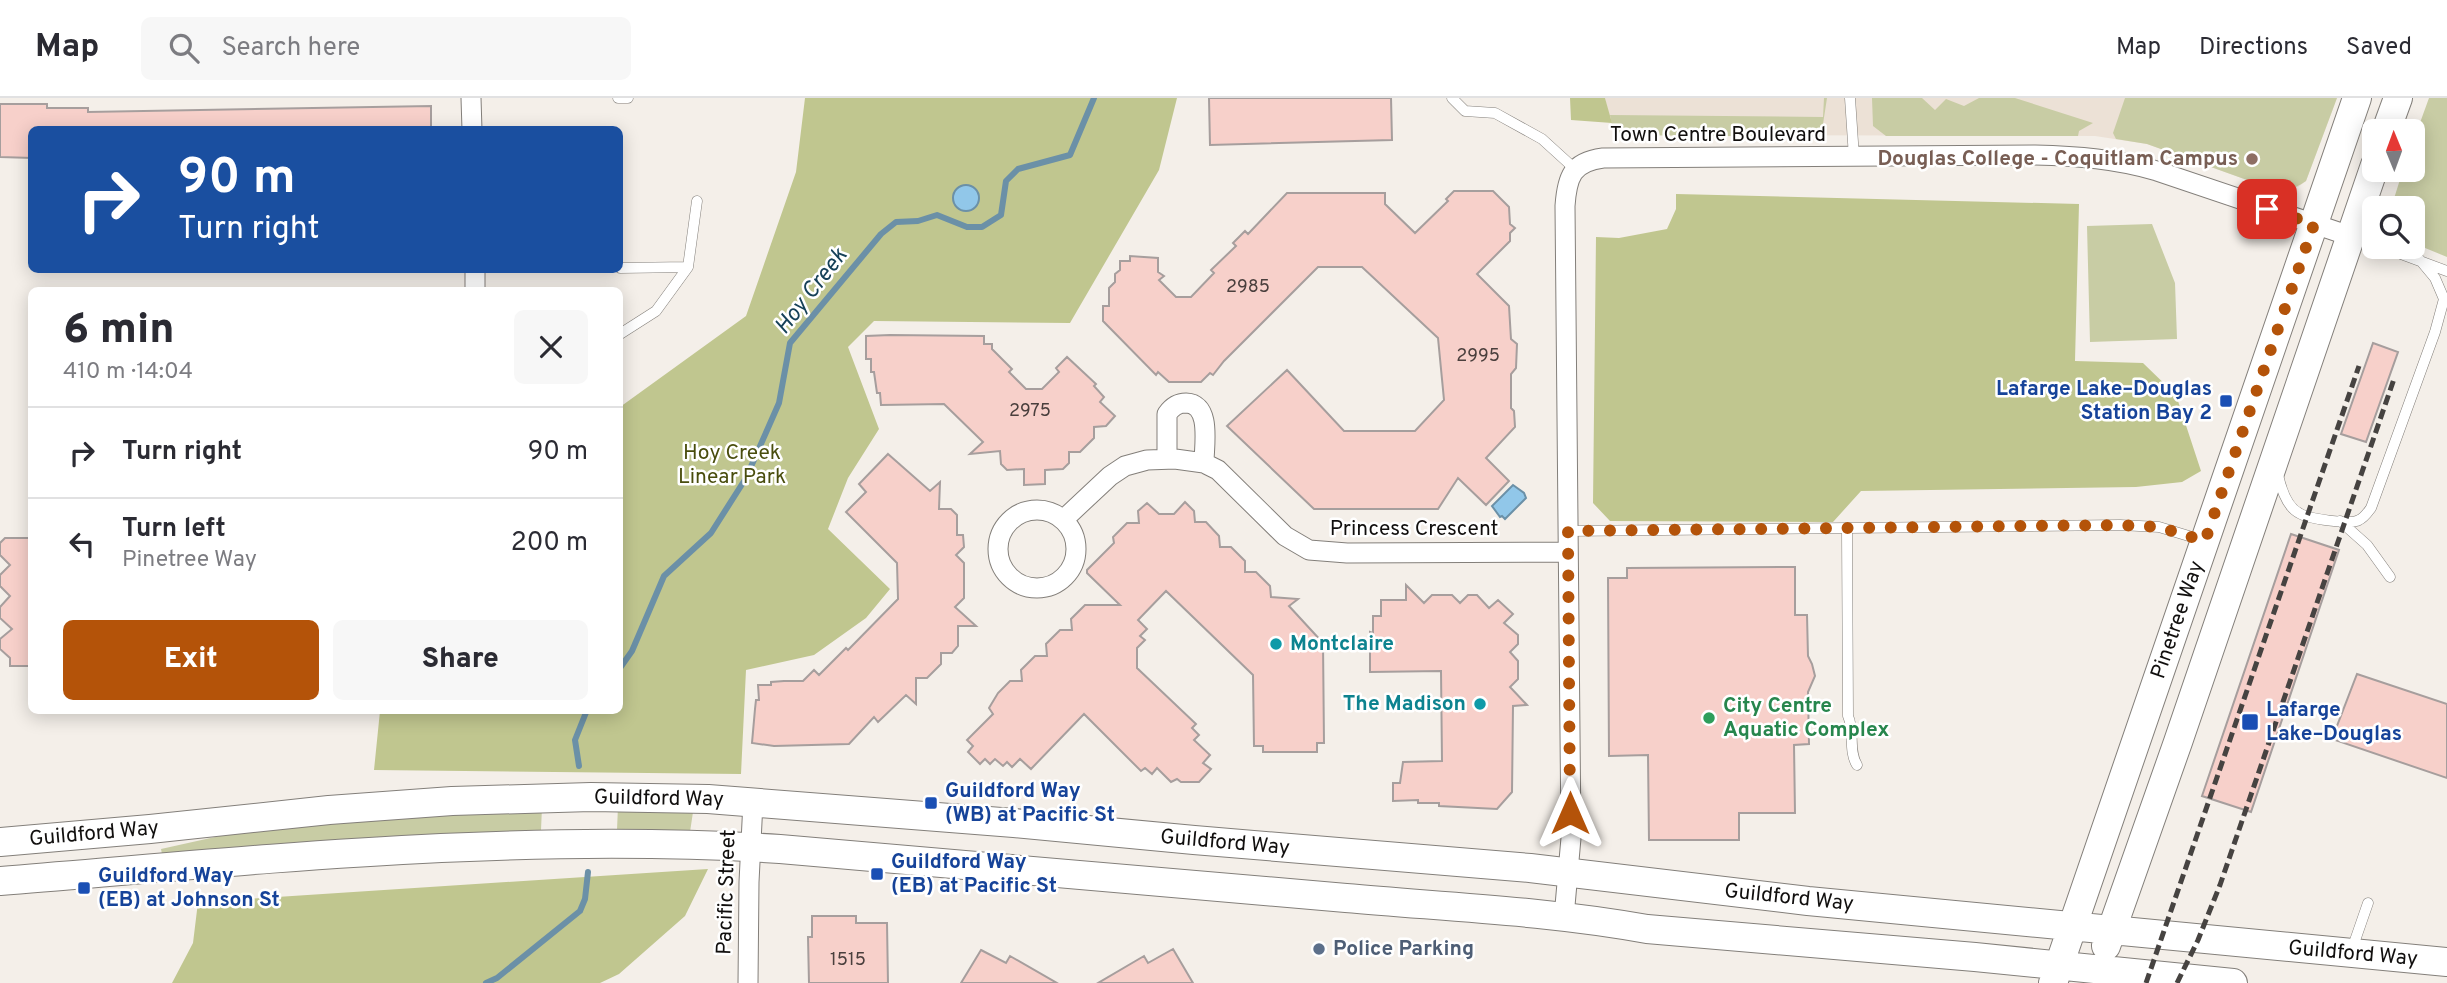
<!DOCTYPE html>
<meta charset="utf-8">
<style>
body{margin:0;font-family:Overpass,sans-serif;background:#f7f7f7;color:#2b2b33;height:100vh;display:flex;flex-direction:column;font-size:26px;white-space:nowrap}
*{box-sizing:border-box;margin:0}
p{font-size:23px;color:#7c7c81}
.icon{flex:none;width:38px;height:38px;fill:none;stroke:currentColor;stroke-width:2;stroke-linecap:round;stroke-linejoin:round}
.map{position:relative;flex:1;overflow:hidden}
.panel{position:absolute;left:28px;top:189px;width:595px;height:427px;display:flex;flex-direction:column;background:#fff;border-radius:10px;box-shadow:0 4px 18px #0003}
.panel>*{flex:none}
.banner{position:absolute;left:28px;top:28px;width:595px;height:147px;border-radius:10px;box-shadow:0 4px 18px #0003;background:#1a4fa0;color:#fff;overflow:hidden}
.needle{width:46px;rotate:359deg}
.fabs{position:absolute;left:2362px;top:21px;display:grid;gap:14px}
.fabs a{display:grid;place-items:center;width:63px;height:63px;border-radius:10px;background:#fff;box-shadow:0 4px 18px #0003;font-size:35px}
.pin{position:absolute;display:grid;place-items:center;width:60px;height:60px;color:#fff;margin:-30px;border-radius:14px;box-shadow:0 4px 10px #0006}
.me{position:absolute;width:77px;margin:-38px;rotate:0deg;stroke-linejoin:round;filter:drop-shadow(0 0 5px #0008)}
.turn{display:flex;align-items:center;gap:24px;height:147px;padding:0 35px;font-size:32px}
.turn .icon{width:91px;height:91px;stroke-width:2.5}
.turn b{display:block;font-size:49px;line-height:60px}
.round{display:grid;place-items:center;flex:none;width:74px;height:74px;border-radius:10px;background:#f7f7f7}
.summary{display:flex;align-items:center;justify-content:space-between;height:119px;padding:0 35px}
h1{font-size:42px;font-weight:800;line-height:52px}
.primary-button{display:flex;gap:14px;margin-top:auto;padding:14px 35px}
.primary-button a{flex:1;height:80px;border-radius:10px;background:#b45309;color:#fff;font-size:28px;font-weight:800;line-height:80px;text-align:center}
.primary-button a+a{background:#f7f7f7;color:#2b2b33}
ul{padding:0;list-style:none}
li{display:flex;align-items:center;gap:21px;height:91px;padding:0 35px;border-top:2px solid #e1e1e2}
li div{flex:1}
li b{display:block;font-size:26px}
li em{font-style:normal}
header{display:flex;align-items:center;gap:42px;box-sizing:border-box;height:98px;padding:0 35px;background:#fff;border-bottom:2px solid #e1e1e2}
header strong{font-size:33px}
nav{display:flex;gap:38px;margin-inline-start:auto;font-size:24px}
.search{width:490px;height:63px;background:#f7f7f7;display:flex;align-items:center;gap:18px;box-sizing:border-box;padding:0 24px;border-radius:10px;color:#7c7c81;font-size:26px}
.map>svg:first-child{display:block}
</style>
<header>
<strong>Map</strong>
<div class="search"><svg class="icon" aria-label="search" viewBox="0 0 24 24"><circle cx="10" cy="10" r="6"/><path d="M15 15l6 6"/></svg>Search here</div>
<nav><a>Map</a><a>Directions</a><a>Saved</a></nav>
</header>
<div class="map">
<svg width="2447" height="885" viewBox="0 0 2447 885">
<rect width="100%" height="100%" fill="#f4efe9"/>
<path fill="#ece1d6" d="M1605,0H2337L2306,83L2298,89L2283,93L2272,91L2147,46L2095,38L1614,37Z"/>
<path fill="#c8cca4" d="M1824,0H1827L1821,39L1614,37L1610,17L1823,19Z
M1872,0H1922L1935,12L1946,1L1964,8L1979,0H2015L2093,25L2079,33L2078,38H1886L1873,28Z
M2125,0H2337L2306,83C2295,91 2285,93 2272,91L2147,46L2116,41L2113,35Z
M2429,0H2447V159L2413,145V110H2391L2403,72H2413V44Z
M2152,126L2175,185L2177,241L2090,244L2087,128Z
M618,708L693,714L690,734L617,732Z
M542,709L541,732L398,738L162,756L161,751L251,731Z"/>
<path fill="#c0c68f" d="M805,0H1177L1159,72L1070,225L874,223L848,249L879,331L848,380L828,431L890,491L866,520L814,557L746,572L741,676L374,672L380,613L620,612V309L746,218L796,74Z
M1570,0H1605L1612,25L1571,22Z
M1676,96L2079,106L2075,263L2143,265L2176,297L2201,373L2182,384L2136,389L1861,393L1833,424L1610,423L1593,405L1596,139L1619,140L1667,131L1676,111Z
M708,771L685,818L619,876L600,885H172L193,845L198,804Z"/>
<path fill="#91c7e9" stroke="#6b90a7" stroke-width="2" d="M953 100a13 13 0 1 1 26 0a13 13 0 1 1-26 0Z
M1513,387L1524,395L1526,400L1505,421L1502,418L1500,419L1492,408Z"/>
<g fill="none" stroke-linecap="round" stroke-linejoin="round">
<path stroke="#6b90a7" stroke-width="6" d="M620,570L632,553L664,478L711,435L746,380L779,305L790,245L881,136L896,124L918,123L937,117L967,129H982L1001,117L1006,83L1018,71L1070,57L1094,0
M579,668L575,642L587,612
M486,885L497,880L580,813L585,801L588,774"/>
</g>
<path fill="#f7d0ca" stroke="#a69e9d" stroke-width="2" d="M1209,0H1391L1392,42L1210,47Z
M0,6H47V10H88V14L431,8V32H32V60L0,59Z
M1454,93H1493L1509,109L1510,126L1515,130L1510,135V143L1477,176L1509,208L1511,241L1517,246L1516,270L1511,276V310L1514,313L1515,329L1486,360L1509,383L1486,407L1458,380L1438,411H1314L1227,328L1287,272L1344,333H1415L1444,302L1438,240L1362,169H1318L1224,263L1213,277L1210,275L1201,284H1169L1158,274L1156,277L1103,223V208H1109V190L1115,184V176L1120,172V163H1130V158L1158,160V174L1164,178L1159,182L1176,199H1191L1214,175L1211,172L1236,148L1233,145L1245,133L1248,136L1287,95H1385V106L1415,135L1448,103L1446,101Z
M890,237L984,238V246H992V251L1012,271L1009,274L1026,291H1042L1059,274L1056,270L1067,259L1096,286L1094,288L1104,299L1100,304L1115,318L1106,328L1094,329V340L1080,354H1069V365L1063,371L1045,372V386L1024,387V371L1007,372L1001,366L1000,353L970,356L983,344L944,306L881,307L880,295H877L874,274H871V261H866V238Z
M2373,245L2398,254L2366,344L2341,336Z
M888,356L930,393L940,384L939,411H951L957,417V437H963L964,449L956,457L964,465V500L955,509L976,528H958V548L952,555H941V566L927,580H916V606L906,597L878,624L874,619L849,646L774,648L752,645L755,611L756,602H759L758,587H771V584L784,583H803L814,572L819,577L846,550L848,552L898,501L897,465L846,414L866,394L859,386Z
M1185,404L1194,413L1195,424H1206L1219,438L1220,449H1231L1245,463V474H1256L1270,488L1271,499L1298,501L1289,508L1323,545L1324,645H1317V654H1263V648H1254L1253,577L1166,493L1138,522L1147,531L1140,538L1145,542L1137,550V570L1196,626L1192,630L1199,637L1194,642L1210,657L1203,665L1211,671L1199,684H1181L1177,681L1171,684L1157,670L1152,676L1145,670L1141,673L1084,616L1031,671L1020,661L1012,669L1007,664L1003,668L995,661L990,666L985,661L980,666L968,654L973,648L967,642L993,616L989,610L998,595L1010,583H1022L1021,572L1035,558H1047L1046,546L1060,532H1072L1071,521L1085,507H1120L1087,475V472L1114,445L1113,439L1127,425H1139L1138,413L1147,405L1159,416H1174Z
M2291,436L2339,452L2251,714L2202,698Z
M5,440H32V568H10V560L0,551V541L12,531L0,520V509L10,498L0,488V477L10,467L0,457V445Z
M1795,469V517H1807L1808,558L1812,566L1815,578L1808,594L1809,646L1794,647L1795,715H1739V742H1649L1648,657L1609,658L1608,480H1627V470Z
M1406,487L1424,505L1432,497H1452L1460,505L1468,497H1477L1489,510L1498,502L1513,516L1504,525L1518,537V546L1510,554L1518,563V581L1510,589L1527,607L1513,608L1512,694L1497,711L1439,708V705H1418V702L1393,703V685H1400L1403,664L1442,663L1441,573L1370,574V534L1373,535V518H1381V502H1406Z
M2357,576L2447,606V680L2332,641Z
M812,818H856V825H887L888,885H809L808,839H812Z
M1173,851L1193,885H1098L1144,858L1148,865Z
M981,852L1006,865L1010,858L1057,885H961Z"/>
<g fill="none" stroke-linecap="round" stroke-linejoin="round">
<defs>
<path id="lane" d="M618,0H628
M1452,0L1465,13L1495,15L1542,41L1575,71
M1850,0L1854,59
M2354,140L2375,146
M2382,149L2447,173
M620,170L688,169
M620,236L656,213L688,169L697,103
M2278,377C2281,390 2287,409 2299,415C2308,421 2351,427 2359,422C2364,420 2368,414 2371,410L2435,234L2444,201L2435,180L2420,162
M2340,423L2367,447L2390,479
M1847,431L1848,618C1855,633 1848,653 1857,667
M1568,433L2120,427L2159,429L2202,442
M2351,854L2368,805"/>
<path id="street" d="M471,0L472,32
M475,172V192
M1167,361V316C1172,309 1177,305 1186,305C1212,306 1204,347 1204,365
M998 451a39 39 0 1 1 78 0a39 39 0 1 1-78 0Z
M1063,422L1110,378L1125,368L1147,362L1175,361L1204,365L1218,372L1285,438L1309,452L1347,455L1568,454
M1564,819L1571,740L1565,108C1567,79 1572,64 1603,60L2035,57C2077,58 2117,61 2157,73L2350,138
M748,885L749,784L753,704"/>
<path id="secondary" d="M2386,33L2398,0
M0,744L150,731L329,712L452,703L591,699L708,701L1014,725L1194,742L1530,770L1808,803L2447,864
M0,783C259,762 520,734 780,751C969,768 1158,784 1346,800C1447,809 1548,813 1647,831L1975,859L2233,885
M2106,848L2178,644L2375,67
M2053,885L2357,0"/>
</defs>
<use href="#lane" stroke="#837f7a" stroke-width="11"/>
<use href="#street" stroke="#837f7a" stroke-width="21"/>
<use href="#secondary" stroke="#837f7a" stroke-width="30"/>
<use href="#lane" stroke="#fff" stroke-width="10"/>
<use href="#street" stroke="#fff" stroke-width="19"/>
<use href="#secondary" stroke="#fff" stroke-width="28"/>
<path stroke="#464341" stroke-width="5" stroke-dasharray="10 5" stroke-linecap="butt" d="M2146,885L2359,268
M2177,885L2198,842L2220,787L2394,281"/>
</g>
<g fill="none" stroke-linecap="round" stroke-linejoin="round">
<path stroke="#b45309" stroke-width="12" stroke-dasharray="0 21.6" d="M1570,715L1568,433L2120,427L2159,429L2205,443L2314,126L2267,111"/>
</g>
<circle fill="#8d6e63" stroke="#fff" stroke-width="2.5" cx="2252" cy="61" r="7"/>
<g fill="#1a4fb4" stroke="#fff" stroke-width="2.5">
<rect x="2219" y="296" width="14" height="14" rx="3.5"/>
<rect x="2241" y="615" width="18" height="18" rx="3.5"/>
<rect x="924" y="698" width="14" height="14" rx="3.5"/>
<rect x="870" y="769" width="14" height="14" rx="3.5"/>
<rect x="77" y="783" width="14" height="14" rx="3.5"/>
</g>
<g fill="#0f9aa8" stroke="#fff" stroke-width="2.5">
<circle cx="1276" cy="546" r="7"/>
<circle cx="1480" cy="606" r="7"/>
</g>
<circle fill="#2e9e5b" stroke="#fff" stroke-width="2.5" cx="1709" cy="620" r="7"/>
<circle fill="#5c6f8a" stroke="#fff" stroke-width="2.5" cx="1319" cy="851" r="7"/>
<g text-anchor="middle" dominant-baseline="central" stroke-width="5" stroke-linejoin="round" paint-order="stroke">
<g font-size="18" fill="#4a3f3d">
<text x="1248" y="189">2985</text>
<text x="1478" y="258">2995</text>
<text x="1030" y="313">2975</text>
<text x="848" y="862">1515</text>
</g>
<g font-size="21" fill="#110f0e" stroke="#fff">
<text x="1718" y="37">Town Centre Boulevard</text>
<text x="1414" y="431">Princess Crescent</text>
<text transform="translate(2178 522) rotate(-71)">Pinetree Way</text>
<text transform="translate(659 701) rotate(1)">Guildford Way</text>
<text transform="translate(94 736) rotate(-5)">Guildford Way</text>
<text transform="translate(1225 745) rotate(5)">Guildford Way</text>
<text transform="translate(727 794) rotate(-88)">Pacific Street</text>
<text transform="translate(1789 800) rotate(6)">Guildford Way</text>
<text transform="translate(2353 856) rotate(5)">Guildford Way</text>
</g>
<g font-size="21" font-weight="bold" fill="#785e54" stroke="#fff" text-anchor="end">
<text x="2238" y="61">Douglas College - Coquitlam Campus</text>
</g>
<g font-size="21" font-weight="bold" fill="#164399" stroke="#fff" text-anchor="start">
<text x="2212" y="291" text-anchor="end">Lafarge Lake–Douglas<tspan x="2212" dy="24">Station Bay 2</tspan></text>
<text x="2266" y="612">Lafarge<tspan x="2266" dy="24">Lake–Douglas</tspan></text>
<text x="945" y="693">Guildford Way<tspan x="945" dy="24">(WB) at Pacific St</tspan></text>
<text x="891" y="764">Guildford Way<tspan x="891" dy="24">(EB) at Pacific St</tspan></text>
<text x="98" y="778">Guildford Way<tspan x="98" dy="24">(EB) at Johnson St</tspan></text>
</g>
<g font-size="21" fill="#494d0d" stroke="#fff">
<text x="732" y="355">Hoy Creek<tspan x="732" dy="24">Linear Park</tspan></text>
</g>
<g font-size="21" font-weight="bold" fill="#0d838f" stroke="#fff" text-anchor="start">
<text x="1290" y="546">Montclaire</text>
<text x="1466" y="606" text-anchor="end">The Madison</text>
</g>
<g font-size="21" font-weight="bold" fill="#27864d" stroke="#fff" text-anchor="start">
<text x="1723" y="608">City Centre<tspan x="1723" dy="24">Aquatic Complex</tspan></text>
</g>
<g font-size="21" font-weight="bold" fill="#4e5e75" stroke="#fff" text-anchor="start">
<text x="1333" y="851">Police Parking</text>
</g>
<g font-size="23" font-style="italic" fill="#164158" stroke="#fff">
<text transform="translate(812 194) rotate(-52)">Hoy Creek</text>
</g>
</g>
</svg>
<div class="fabs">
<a><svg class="needle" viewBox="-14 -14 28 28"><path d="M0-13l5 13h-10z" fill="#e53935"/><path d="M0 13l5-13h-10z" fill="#7c7c81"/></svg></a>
<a><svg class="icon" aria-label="search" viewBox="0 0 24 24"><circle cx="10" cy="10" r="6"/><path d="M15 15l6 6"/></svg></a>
</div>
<div class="pin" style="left:2267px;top:111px;background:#d93025"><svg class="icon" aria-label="arrive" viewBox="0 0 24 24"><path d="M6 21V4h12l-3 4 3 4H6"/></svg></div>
<svg class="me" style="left:1570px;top:715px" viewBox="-20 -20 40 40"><path d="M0-17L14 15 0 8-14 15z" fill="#b45309" stroke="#fff" stroke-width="4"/></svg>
<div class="banner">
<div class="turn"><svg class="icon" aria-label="right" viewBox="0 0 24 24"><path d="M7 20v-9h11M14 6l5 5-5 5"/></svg><div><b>90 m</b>Turn right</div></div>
</div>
<section class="panel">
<div class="summary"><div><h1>6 min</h1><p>410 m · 14:04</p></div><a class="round"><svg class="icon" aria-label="close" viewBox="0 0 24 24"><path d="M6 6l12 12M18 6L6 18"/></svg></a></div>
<ul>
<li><svg class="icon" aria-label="right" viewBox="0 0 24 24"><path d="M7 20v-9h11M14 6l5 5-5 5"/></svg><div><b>Turn right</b></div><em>90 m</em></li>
<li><svg class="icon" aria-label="left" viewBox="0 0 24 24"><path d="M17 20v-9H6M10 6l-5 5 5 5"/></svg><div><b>Turn left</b><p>Pinetree Way</p></div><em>200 m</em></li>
</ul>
<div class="primary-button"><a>Exit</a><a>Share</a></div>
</section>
</div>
